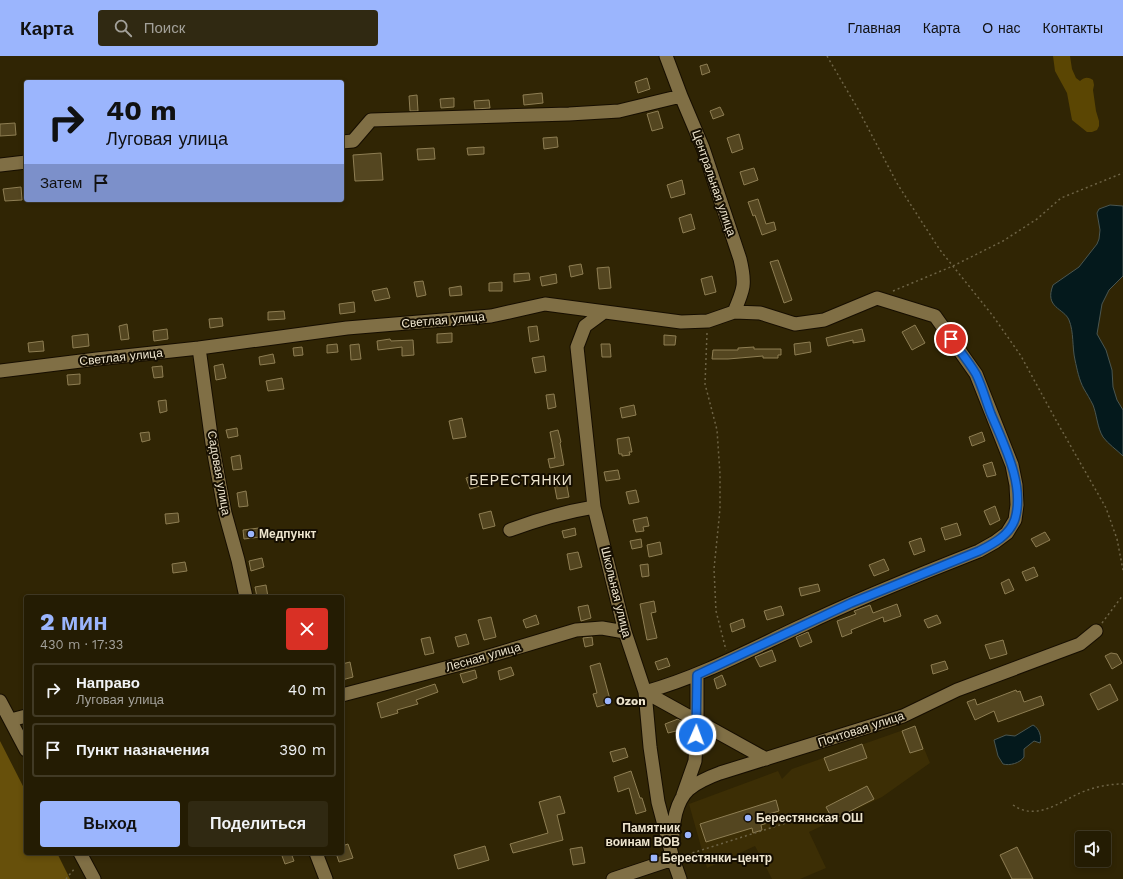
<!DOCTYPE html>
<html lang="ru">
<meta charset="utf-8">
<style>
body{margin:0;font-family:"Work Sans",sans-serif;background:#302912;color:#f1f3f6;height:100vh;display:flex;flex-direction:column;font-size:15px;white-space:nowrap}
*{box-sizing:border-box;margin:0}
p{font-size:13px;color:#a3a19a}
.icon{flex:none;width:22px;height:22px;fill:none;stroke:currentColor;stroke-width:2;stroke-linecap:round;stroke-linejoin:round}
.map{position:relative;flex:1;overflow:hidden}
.panel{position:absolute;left:24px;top:539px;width:320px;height:260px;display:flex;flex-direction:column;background:#241c03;border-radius:4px;box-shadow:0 2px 6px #0003,0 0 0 1px #413a25}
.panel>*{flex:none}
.banner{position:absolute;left:24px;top:24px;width:320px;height:122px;border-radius:4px;box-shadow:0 2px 6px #0003,0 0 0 1px #413a25;background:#9bb5fd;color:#111;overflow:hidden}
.tools{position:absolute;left:1075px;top:775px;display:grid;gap:8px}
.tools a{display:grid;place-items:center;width:36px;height:36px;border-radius:4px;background:#241c03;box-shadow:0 2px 6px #0003,0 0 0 1px #413a25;font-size:20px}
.pin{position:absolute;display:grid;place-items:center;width:34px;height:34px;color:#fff;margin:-17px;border:2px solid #fff;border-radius:50%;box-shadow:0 1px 4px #0007}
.me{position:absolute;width:44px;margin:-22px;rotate:2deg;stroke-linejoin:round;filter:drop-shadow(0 0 3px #0008)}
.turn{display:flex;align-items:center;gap:14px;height:84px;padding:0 16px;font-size:18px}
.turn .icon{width:52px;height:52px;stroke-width:2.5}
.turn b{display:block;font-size:28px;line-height:34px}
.then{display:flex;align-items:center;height:38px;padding:0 16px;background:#0003;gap:8px;font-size:15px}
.round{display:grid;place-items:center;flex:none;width:42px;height:42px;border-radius:4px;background:#302912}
.head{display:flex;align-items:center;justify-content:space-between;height:68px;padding:0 16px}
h1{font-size:24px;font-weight:800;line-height:30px;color:#9bb5fd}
.primary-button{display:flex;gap:8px;margin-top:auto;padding:8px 16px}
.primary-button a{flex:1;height:46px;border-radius:4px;background:#9bb5fd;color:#111;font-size:16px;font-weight:800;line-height:46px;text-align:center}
.primary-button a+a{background:#302912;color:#f1f3f6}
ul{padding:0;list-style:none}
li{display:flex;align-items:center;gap:12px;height:54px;margin:0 8px 6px;padding:0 8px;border:2px solid #413a25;border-radius:4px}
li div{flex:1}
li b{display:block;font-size:15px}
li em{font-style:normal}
header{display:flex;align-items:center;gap:24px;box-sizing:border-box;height:56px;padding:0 20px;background:#9bb5fd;color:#111}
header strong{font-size:19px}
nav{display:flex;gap:22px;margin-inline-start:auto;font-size:14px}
.search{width:280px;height:36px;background:#302912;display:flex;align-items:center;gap:10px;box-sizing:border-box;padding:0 14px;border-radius:4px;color:#a3a19a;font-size:15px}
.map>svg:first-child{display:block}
</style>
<header>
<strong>Карта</strong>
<div class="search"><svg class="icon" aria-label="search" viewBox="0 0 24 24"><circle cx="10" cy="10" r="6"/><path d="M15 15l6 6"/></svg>Поиск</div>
<nav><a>Главная</a><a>Карта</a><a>О нас</a><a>Контакты</a></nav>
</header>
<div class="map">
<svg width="1123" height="823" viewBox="0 0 1123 823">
<rect width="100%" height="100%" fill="#302504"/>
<path fill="#3c2e05" d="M915,670L930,707L882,741L809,776L826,812L800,823H772L755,790L707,812L689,748L778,715L782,723L792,713Z"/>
<path fill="#5b4603" d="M1053,0H1070L1072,13L1076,22L1080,25C1085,21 1088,21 1093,24L1094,29L1093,34L1096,55L1099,65V70L1097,74L1092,76H1087L1072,64L1067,37L1055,15Z"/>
<path fill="#67500b" d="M0,685L26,736V797H57L70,823H0Z"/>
<path fill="#04191c" stroke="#4a5651" d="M1110,149L1123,150V220L1109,234L1102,248L1097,278L1106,294L1112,314L1113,331L1117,344L1123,354V400C1117,394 1108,388 1103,381C1097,371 1097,359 1093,349C1090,343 1087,338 1084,333C1079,324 1077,313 1075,304C1072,291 1074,276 1069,264C1064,252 1044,252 1053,229L1079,211L1097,188L1099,183L1100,174L1097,157L1099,153Z
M1033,669C1039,672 1042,681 1040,687L1034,685L1024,693V701C1020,707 1010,710 1003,708L998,700L994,684L1006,679L1015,680Z"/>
<path fill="#544620" stroke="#8e7e53" d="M707,8L710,16L702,19L700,10Z
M647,22L650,33L638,37L635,26Z
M542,37L543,47L524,49L523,39Z
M417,39L418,55H410L409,40Z
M454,42V51L441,52L440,43Z
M489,44L490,52L475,53L474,45Z
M720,51L724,59L713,63L710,55Z
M658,55L663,72L652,75L647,58Z
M15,67L16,79L0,80V68Z
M739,78L743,93L732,97L727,82Z
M557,81L558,91L544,93L543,82Z
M484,91V98L468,99L467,92Z
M434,92L435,103L418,104L417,93Z
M381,97L383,124L355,125L353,99Z
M754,112L758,124L744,129L740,116Z
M682,124L685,138L671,142L667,129Z
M21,131L22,144L5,145L3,133Z
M758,143L766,168L774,166L776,174L762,179L755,159L753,160L748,146Z
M691,158L695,173L683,177L679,162Z
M778,204L792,244L784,247L770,206Z
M581,208L583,218L571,221L569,210Z
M609,211L611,232L599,233L597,212Z
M529,217L530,224L514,226V218Z
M556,218L557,227L542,230L540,221Z
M712,220L716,236L705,239L701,223Z
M423,225L426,239L417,241L414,226Z
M502,226V235H489V227Z
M461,230L462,239L450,240L449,232Z
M387,232L390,242L375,245L372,235Z
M354,246L355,256L340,258L339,248Z
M284,255L285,263L268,264V256Z
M222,262L223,270L210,272L209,263Z
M127,268L129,283L121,284L119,270Z
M915,269L925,287L912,294L902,276Z
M537,270L539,284L530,286L528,271Z
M167,273L168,283L154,285L153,275Z
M862,273L865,285L853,287V284L828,290L826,282Z
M452,277V286L437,287V278Z
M88,278L89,290L73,292L72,280Z
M664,279L676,280L675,289H664Z
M390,283L391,285L413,284L414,299L402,300V291L378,294L377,285Z
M43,285L44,295L29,296L28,287Z
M810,286L811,296L795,299L794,288Z
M337,288L338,296L327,297V289Z
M359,288L361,303L351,304L350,289Z
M601,288H610L611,301H602Z
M302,291L303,299L294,300L293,292Z
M754,291V293H781V299H778V302H763V300L728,303H712L713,294H738V292Z
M273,298L275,307L260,309L259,301Z
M544,300L546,315L535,317L532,302Z
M223,308L226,322L216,324L214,310Z
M162,310L163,321L154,322L152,311Z
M80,318V328L68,329L67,319Z
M282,322L284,333L268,335L266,325Z
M554,338L556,351L548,353L546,339Z
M166,344L167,355L160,357L158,345Z
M634,349L636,359L622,362L620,352Z
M462,362L466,381L453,383L449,365Z
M237,372L238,380L228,382L226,374Z
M558,374L561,386L560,387L564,409L550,412L548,403L555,402L550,376Z
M149,376L150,384L142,386L140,377Z
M982,376L985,385L972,390L969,381Z
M629,381L632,396H629L630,399L622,400V398H619L617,383Z
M240,399L242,413L233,414L231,401Z
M992,406L996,419L987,421L983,409Z
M618,414L620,423L606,425L604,416Z
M477,418L480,430L470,433L466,422Z
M566,425L569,441L557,443L554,427Z
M636,434L639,446L629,448L626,436Z
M246,435L248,450L239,451L237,437Z
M995,450L1000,464L990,469L984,455Z
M491,455L495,470L483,473L479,458Z
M178,457L179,466L166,468L165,458Z
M647,461L649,470L643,471L644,475L636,476L633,464Z
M957,467L961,479L945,484L941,472Z
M259,472L260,481L244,483L243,474Z
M575,472L576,479L564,482L562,475Z
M1045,476L1050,484L1036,491L1031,483Z
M921,482L925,495L914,499L909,486Z
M641,483L642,491L632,493L630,485Z
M660,486L662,498L649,501L647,489Z
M578,496L582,511L570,514L567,498Z
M262,502L264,511L251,515L249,505Z
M884,503L889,514L874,520L869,509Z
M185,506L187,515L173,517L172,508Z
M648,508L649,520L642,521L640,509Z
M1034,511L1038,520L1026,525L1022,516Z
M1009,523L1014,534L1005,538L1001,527Z
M818,528L820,535L801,540L799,532Z
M266,529L268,541H257L255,531Z
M654,545L656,556L651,557L657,582L647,584L640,548Z
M897,548L901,560L884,566L883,561L851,574L852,577L842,581L837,565L856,558L854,555L870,549L873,557Z
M588,549L591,562L581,565L578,551Z
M781,550L784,559L767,564L764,555Z
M536,559L539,568L526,572L523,564Z
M937,559L941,567L928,572L924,564Z
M491,561L496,581L484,584L478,564Z
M743,563L745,571L732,576L730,568Z
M808,576L812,586L800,591L796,581Z
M466,578L469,588L458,591L455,581Z
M430,581L434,597L425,599L421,583Z
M592,581L593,589L585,591L583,582Z
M1003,584L1007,598L990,603L985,589Z
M772,594L776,605L760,611L755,601Z
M1111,597L1117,598L1122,607L1112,613L1105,600Z
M667,602L670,610L658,614L655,606Z
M945,605L948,613L933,618L931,609Z
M350,606L353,621L342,624V608Z
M600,607L611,647L597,651L593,638L597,637L590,610Z
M511,611L514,619L500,624L498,615Z
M475,614L477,622L463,627L460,618Z
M722,619L726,629L717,633L714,623Z
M435,628L438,636L416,644L418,648L397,654L398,657L381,662L377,647Z
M1110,628L1118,644L1098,654L1090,638Z
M1016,634L1017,636L1020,635L1024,646L1041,640L1044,649L998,666L994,655L975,664L967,646L975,643L977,649Z
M678,663L689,670L685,671L688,679V689L682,692L676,675L668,677L665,668Z
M915,670L923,693L910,697L902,675Z
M862,688L867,702L829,715L824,702Z
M625,692L628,701L613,706L610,696Z
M631,715L640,742H642L646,755L636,758L629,732L618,736L614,721Z
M867,730L874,743L833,764L826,751Z
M560,740L565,757L557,759L563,784L513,797L510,788L548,777L539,746Z
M776,744L779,755L769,758L771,766L761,769L762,774L753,777L752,772L706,786L700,768Z
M348,788L353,802L339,806L336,797H342V790Z
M485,790L489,804L458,813L454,799Z
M582,791L585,807L573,809L570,793Z
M1017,791L1033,823H1012L1000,799Z
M281,797H291L294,805L285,808Z"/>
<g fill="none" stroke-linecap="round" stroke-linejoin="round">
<defs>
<path id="minor" d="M666,0L681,40L703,92L740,203C746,228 744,233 734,256
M342,86L353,85L371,64L569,58L619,55L681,40
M0,109L26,106
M604,256L585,270L577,291L594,451L625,576L645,636L650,691L658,746L673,803L680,823
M199,292L212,387L225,457L238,504L246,541
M0,315L97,303L199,292L347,272L491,260L545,248L681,266L708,265L734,256L760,257L795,268L824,264L877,242L935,260L976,318L1012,409L1016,429L1017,449L1015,464L1007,477L995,486L979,495C923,517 867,539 812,565C757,590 703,620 645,636
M510,474C539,463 564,456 594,451
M645,636L766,703
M342,639L476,604L576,574L602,572L625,576
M0,645L26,694
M11,664L26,660
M683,739L695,705L697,666V619
M673,785C672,768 676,745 689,733C698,726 709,721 720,717L903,660L957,634L1080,588L1096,575
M80,797L94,823
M316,797L326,823
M613,823L673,803"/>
</defs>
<use href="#minor" stroke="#160e00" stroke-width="15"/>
<path stroke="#6e6446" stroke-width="1.5" stroke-dasharray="2 3" stroke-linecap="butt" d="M827,0L858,53L898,129L940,194L993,260L1021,300L1057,366L1106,452L1117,483L1123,514
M893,235L953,210L1003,185L1037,163L1061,142L1123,117
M707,277L705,328L717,374L720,418V453L714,513L716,555L726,594
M1102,567L1123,539
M1013,749C1036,765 1058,747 1080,737C1094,731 1108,728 1123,728
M683,800L786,767
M66,823L75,812"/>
<use href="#minor" stroke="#806f45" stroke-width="13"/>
</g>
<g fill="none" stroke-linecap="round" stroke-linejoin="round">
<defs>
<path id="route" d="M696,679L697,619L851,547L979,495C993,488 1010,479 1015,463C1025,429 1004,389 991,358C986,345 982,330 976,318C969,306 959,294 951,283"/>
</defs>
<use href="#route" stroke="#114b97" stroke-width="10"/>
<use href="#route" stroke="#1a73e8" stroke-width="7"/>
</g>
<g fill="#9bb5fd" stroke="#150e01" stroke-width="1.5">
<circle cx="251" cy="478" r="4"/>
<circle cx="608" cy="645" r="4"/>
<circle cx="748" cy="762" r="4"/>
<circle cx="688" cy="779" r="4"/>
<rect x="650" y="798" width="8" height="8" rx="2"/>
</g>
<g text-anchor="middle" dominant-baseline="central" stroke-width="4" stroke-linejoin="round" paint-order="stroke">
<g font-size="12" fill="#eee5ce" stroke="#150e01">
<text transform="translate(714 127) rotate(71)">Центральная улица</text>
<text transform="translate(443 264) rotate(-5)">Светлая улица</text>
<text transform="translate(121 301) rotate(-6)">Светлая улица</text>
<text transform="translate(219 417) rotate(80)">Садовая улица</text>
<text transform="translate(616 536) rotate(76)">Школьная улица</text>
<text transform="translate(483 601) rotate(-16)">Лесная улица</text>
<text transform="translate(861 673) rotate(-18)">Почтовая улица</text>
</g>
<g font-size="12" font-weight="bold" fill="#eee5ce" stroke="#150e01" text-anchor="start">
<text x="259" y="478">Медпункт</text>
<text x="616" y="645">Ozon</text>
<text x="756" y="762">Берестянская ОШ</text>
<text x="680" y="772" text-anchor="end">Памятник<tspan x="680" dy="14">воинам ВОВ</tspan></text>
<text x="662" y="802">Берестянки-центр</text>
</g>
<g font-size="14" letter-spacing="1" fill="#eee5ce" stroke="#150e01">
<text x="521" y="424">БЕРЕСТЯНКИ</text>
</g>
</g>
</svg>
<div class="tools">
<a><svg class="icon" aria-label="sound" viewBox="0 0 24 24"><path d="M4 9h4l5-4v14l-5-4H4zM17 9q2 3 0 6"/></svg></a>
</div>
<div class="pin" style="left:951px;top:283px;background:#d93025"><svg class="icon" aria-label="arrive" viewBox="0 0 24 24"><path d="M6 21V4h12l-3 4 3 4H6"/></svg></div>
<svg class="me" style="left:696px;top:679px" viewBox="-20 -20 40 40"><circle r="17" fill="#1a73e8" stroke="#fff" stroke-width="3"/><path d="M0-11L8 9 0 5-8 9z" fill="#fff"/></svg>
<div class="banner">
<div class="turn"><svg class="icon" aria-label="right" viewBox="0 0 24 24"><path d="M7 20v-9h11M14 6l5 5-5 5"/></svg><div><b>40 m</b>Луговая улица</div></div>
<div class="then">Затем<svg class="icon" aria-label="arrive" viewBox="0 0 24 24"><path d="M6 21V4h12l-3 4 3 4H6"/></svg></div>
</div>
<section class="panel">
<div class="head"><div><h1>2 мин</h1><p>430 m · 17:33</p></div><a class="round" style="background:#d93025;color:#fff"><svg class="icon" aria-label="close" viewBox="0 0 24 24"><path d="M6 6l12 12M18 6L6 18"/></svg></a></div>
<ul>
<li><svg class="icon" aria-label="right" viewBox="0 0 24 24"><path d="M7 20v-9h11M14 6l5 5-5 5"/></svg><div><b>Направо</b><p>Луговая улица</p></div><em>40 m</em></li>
<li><svg class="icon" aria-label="arrive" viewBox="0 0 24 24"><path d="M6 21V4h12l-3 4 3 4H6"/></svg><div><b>Пункт назначения</b></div><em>390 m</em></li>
</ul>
<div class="primary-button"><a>Выход</a><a>Поделиться</a></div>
</section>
</div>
